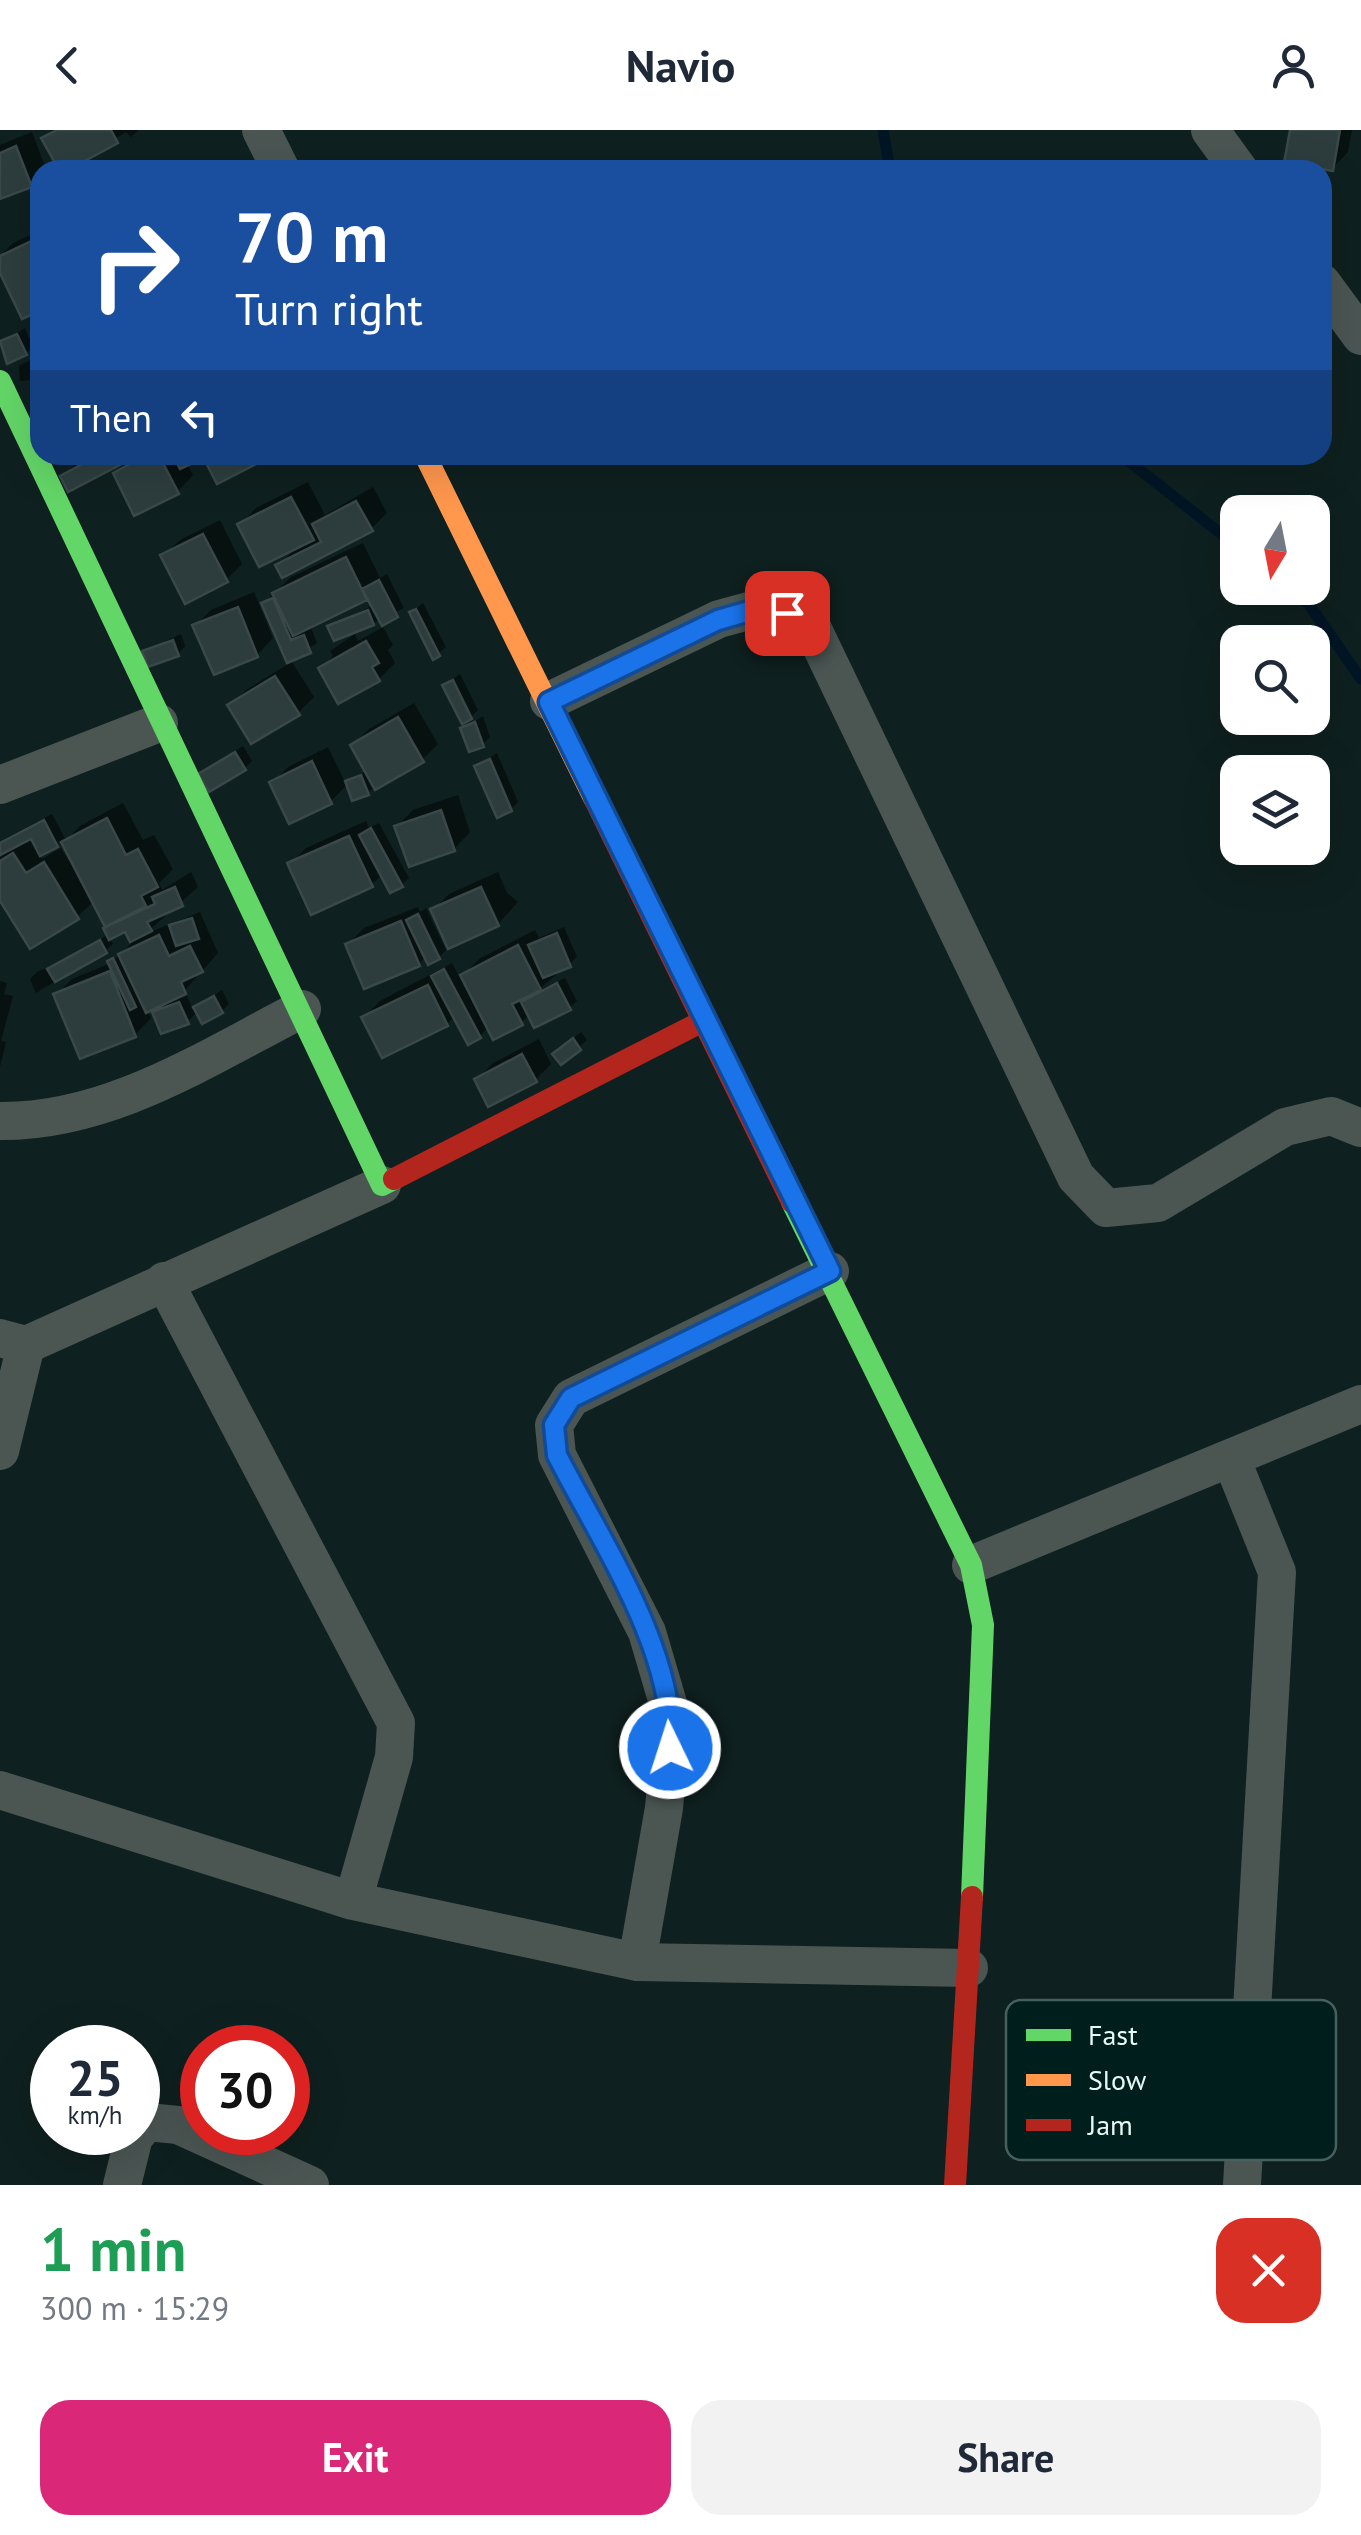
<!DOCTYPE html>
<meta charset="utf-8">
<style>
body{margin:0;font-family:"PT Sans",sans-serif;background:#f2f2f3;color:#1f2937;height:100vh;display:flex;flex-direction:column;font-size:38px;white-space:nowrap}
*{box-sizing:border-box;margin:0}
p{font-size:32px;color:#747a83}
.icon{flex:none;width:55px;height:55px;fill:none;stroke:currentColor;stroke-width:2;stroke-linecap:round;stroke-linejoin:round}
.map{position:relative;height:2055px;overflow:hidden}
.side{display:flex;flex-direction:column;background:#fff;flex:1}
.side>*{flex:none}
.top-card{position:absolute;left:30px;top:30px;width:1302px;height:305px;border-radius:30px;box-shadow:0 10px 40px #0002;background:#1a4fa0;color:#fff;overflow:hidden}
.needle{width:65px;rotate:190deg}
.fabs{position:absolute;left:1220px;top:365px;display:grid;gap:20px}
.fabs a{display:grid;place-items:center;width:110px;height:110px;border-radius:20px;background:#fff;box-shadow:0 10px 40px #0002;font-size:50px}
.speed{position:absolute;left:30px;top:1895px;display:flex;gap:20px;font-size:50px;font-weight:700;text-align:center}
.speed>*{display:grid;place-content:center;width:130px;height:130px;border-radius:50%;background:#fff;box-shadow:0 10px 40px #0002;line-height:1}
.speed small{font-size:25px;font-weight:400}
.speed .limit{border:15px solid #d22;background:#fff;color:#111}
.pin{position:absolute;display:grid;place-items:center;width:85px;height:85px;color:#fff;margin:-42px;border-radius:20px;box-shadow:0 5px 15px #0006}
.me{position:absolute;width:110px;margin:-55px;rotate:356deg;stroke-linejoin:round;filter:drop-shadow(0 0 8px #0008)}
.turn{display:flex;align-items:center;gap:35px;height:210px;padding:0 40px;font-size:45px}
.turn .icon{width:130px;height:130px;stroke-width:2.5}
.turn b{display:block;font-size:70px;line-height:85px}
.then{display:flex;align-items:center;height:95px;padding:0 40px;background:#0003;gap:20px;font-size:38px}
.round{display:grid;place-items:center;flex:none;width:105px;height:105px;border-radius:30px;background:#f2f2f3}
.head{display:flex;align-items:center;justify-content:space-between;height:170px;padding:0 40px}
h1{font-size:60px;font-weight:700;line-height:75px;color:#1e9e55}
.button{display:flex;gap:20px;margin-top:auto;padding:20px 40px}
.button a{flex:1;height:115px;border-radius:30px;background:#db2777;color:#fff;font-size:40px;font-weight:700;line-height:115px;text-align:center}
.button a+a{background:#f2f2f3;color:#1f2937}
header{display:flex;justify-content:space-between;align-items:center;height:130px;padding:0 40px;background:#fff;font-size:45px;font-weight:700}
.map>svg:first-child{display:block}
</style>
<header><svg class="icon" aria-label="back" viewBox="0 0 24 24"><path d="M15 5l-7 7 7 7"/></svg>Navio<svg class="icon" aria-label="person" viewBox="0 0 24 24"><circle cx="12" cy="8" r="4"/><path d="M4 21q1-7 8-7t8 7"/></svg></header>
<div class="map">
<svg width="1361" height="2055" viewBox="0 0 1361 2055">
<rect width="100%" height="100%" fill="#0e201f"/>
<path fill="#0007" fill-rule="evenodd" d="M53,0H139L131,7L126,2L63,40L45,9Z
M1292,0H1352L1348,22L1332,39Z
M32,2L46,39L40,40L30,55L0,67V15Z
M40,101V178L0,137V126L13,113Z
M40,197V228L33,216L26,223L1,213L25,198L29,208Z
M36,227L38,243L31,250L20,251L19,236Z
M40,249V270L36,271L30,257Z
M197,325L187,333L193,345L177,362L116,343L132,327L63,346L85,325Z
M308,352L325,385L373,357L387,383L371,399L278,436L298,416L240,394L256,378Z
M220,390L242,434L226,450L163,426L180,410Z
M363,413L380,448L387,444L404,478L373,493L330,496L374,475L369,465L310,495L317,513L290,529L314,567L298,583L230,576L246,560L290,533L264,473L291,447Z
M254,462L273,508L257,525L195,496L211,480Z
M423,473L446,517L438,524L412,482Z
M383,497L393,515L388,520L395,533L379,549L339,571L321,539L333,526L330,521L355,504L358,511Z
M181,504L185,516L178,524L145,521Z
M460,544L478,580L471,587L445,555Z
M414,573L438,614L422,630L367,662L349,653L330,672L272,653L288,637L328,617L346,654L367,640L353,615L369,599Z
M483,586L490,607L482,615L463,598Z
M243,616L252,631L245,638L208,637Z
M497,623L518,672L511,679L477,636Z
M458,665L470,702L454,719L397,696L413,680Z
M123,673L143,710L154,705L173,739L159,753L162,760L191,742L198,757L145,804L200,782L218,823L176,870L187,866L193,880L222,860L229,874L222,881H198L187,892L155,883L168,870L147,879L151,888L135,905L56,865L72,849L111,833L141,804L126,799L109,807L113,814L105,821L36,863L30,849L37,842L46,838L48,842L109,804L93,772L77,787L0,767V728L8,720L0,723V711L52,684L66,710L80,696ZM62,710L71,728L68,730L61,718L42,729L39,724Z
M366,691L369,698L379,693L409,748L401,755L383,744L371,755L290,734L306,718Z
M498,742L507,763L518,772L498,794L433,780L449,764Z
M418,777L420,782L426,778L446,820L439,827L426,826L419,834L348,814L364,798Z
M564,797L577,827L537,861L565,848L577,871L569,878L530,884L521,893L489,896L480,906L455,886L447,894L364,887L380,871L452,833L460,848L479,829L535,800L539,808Z
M0,851L7,853L4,864L13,866L1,911L6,912L0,937Z
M581,902L587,910L561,932L562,917Z
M539,909L551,934L535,950L477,949L493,933Z"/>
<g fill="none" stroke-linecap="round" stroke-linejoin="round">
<path stroke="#011625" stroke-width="11" d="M883,0L890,40
M1121,325L1238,417
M1288,458L1308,473L1361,549"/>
</g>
<path fill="#2d3d3e" stroke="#3a4849" stroke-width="2.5" d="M57,0H111L118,13L68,40H59L41,8Z
M1290,0H1340L1333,41L1284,33Z
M16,16L32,57L0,69V23Z
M40,107V181L22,189L0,143V126Z
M17,204L27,225L7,234L0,211Z
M99,325H139L68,362L60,346Z
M147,325H189L193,333L180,339L174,327L163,333L179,364L134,386L113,343Z
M202,325H274L217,354Z
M291,367L314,410L259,437L237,394Z
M356,371L373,401L282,448L275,435L321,412L312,394Z
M203,404L228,452L185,474L160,425Z
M346,427L367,470L293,506L272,463Z
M379,450L398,487L382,496L362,459Z
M273,468L291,510L304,505L311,523L287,533L261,473Z
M238,477L258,527L214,545L192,495Z
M416,479L440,526L433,530L409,482Z
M368,480L374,495L334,511L327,496Z
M173,510L179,526L148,537L142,521Z
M366,511L379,533L372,537L380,551L338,574L318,538Z
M275,546L300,585L251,614L227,575Z
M453,550L472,589L462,594L442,555Z
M398,587L424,632L375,660L350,615Z
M475,592L484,617L469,622L460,598Z
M235,622L246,640L209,662L198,644Z
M490,629L512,681L497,688L474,636Z
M312,631L332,674L289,694L269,652Z
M361,645L369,665L352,671L345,651Z
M441,680L455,721L409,737L394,696Z
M107,688L126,725L138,719L158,757L141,766L146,776L105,797L61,712Z
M44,690L58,717L40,726L31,709L0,725V713Z
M371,698L403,757L390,763L359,705Z
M349,706L373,757L311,785L287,733Z
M13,723L26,743L44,732L79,789L30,819L0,771V731Z
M175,757L183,776L147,792L152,801L130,812L125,802L109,810L103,798L155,774L152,767Z
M481,757L499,796L448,819L430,779Z
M418,784L440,829L428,835L406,790Z
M192,788L199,809L176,816L169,795Z
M401,791L420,836L364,859L345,814Z
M557,803L571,837L543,848L528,815Z
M159,805L169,826L190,816L203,842L181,852L186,864L146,883L118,824Z
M100,810L107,823L55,852L47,839Z
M518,815L541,860L512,874L523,895L493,910L460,845Z
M113,828L136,877L130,880L107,831Z
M444,839L481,908L468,915L431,846Z
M110,841L136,907L80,929L53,864Z
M557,853L571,880L534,898L521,872Z
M428,855L448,896L382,928L361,887Z
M214,866L223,883L202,894L193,877Z
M179,872L189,894L161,904L152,882Z
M573,908L581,920L561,935L552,924Z
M522,924L537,952L488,977L474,949Z"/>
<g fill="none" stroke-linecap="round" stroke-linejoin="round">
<path stroke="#4b5653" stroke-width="38" d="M261,0L281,40
M1210,0L1239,40
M1322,153L1361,206
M549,571L719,489L767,476L808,489L1076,1047L1106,1078L1158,1073L1285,997L1331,986L1361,998
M0,655L159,593
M0,991C110,992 206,928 302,879
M164,1151L396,1593L394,1627L353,1771
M0,1208L26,1215L382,1055
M0,1321L26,1215
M1231,1328L1277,1442L1242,2055
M971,1435L1361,1274
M0,1660L353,1771L637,1832L969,1838
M637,1832L664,1678L672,1587L647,1502L557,1325L554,1295L571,1268L830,1141
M122,2055L134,2007L147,1992L178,1995L310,2055"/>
<path stroke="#63d668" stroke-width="22" d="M0,251L382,1055L394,1049
M792,1072L971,1435L983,1495L972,1767"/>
<path stroke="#ff974d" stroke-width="22" d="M425,325L594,668"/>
<path stroke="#b3261e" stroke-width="22" d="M594,668L792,1072
M394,1049L705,890
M955,2055L972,1767"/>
</g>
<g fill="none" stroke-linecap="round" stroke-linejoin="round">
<defs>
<path id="route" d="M670,1618C677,1523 599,1408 557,1325L554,1295L571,1268L830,1141L549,572L718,490L767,476L787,483"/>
</defs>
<use href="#route" stroke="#114b97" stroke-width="25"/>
<use href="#route" stroke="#1a73e8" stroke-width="18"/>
</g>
<rect x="1006" y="1870" width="330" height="160" rx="15" fill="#001e1c" stroke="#45605e" stroke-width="2.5"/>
<rect x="1026" y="1899" width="45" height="12" fill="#63d668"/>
<rect x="1026" y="1944" width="45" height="12" fill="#ff974d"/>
<rect x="1026" y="1989" width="45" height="12" fill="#b3261e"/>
<g font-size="28" fill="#e7f9f7">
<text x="1088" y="1915">Fast</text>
<text x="1088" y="1960">Slow</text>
<text x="1088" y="2005">Jam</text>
</g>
</svg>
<div class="fabs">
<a><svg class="needle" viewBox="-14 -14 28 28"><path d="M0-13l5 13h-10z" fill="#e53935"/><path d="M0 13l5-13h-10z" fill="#747a83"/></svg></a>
<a><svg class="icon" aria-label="search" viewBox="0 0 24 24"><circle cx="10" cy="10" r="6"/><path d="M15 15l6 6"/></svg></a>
<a><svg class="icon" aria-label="layers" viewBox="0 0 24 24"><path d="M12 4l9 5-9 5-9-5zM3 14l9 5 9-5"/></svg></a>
</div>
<div class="speed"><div>25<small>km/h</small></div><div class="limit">30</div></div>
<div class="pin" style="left:787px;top:483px;background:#d93025"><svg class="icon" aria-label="arrive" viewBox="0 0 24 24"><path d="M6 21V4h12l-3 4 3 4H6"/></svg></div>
<svg class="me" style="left:670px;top:1618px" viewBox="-20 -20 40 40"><circle r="17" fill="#1a73e8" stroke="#fff" stroke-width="3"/><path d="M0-11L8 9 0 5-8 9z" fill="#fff"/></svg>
<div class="top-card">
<div class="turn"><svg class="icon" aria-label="right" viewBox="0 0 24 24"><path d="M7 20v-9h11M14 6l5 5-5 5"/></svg><div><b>70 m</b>Turn right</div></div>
<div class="then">Then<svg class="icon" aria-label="left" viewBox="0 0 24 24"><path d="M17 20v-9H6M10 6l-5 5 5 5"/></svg></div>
</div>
</div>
<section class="side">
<div class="head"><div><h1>1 min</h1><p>300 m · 15:29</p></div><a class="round" style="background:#d93025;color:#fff"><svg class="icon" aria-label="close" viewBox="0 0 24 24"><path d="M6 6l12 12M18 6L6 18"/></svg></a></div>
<div class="button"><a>Exit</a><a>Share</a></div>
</section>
